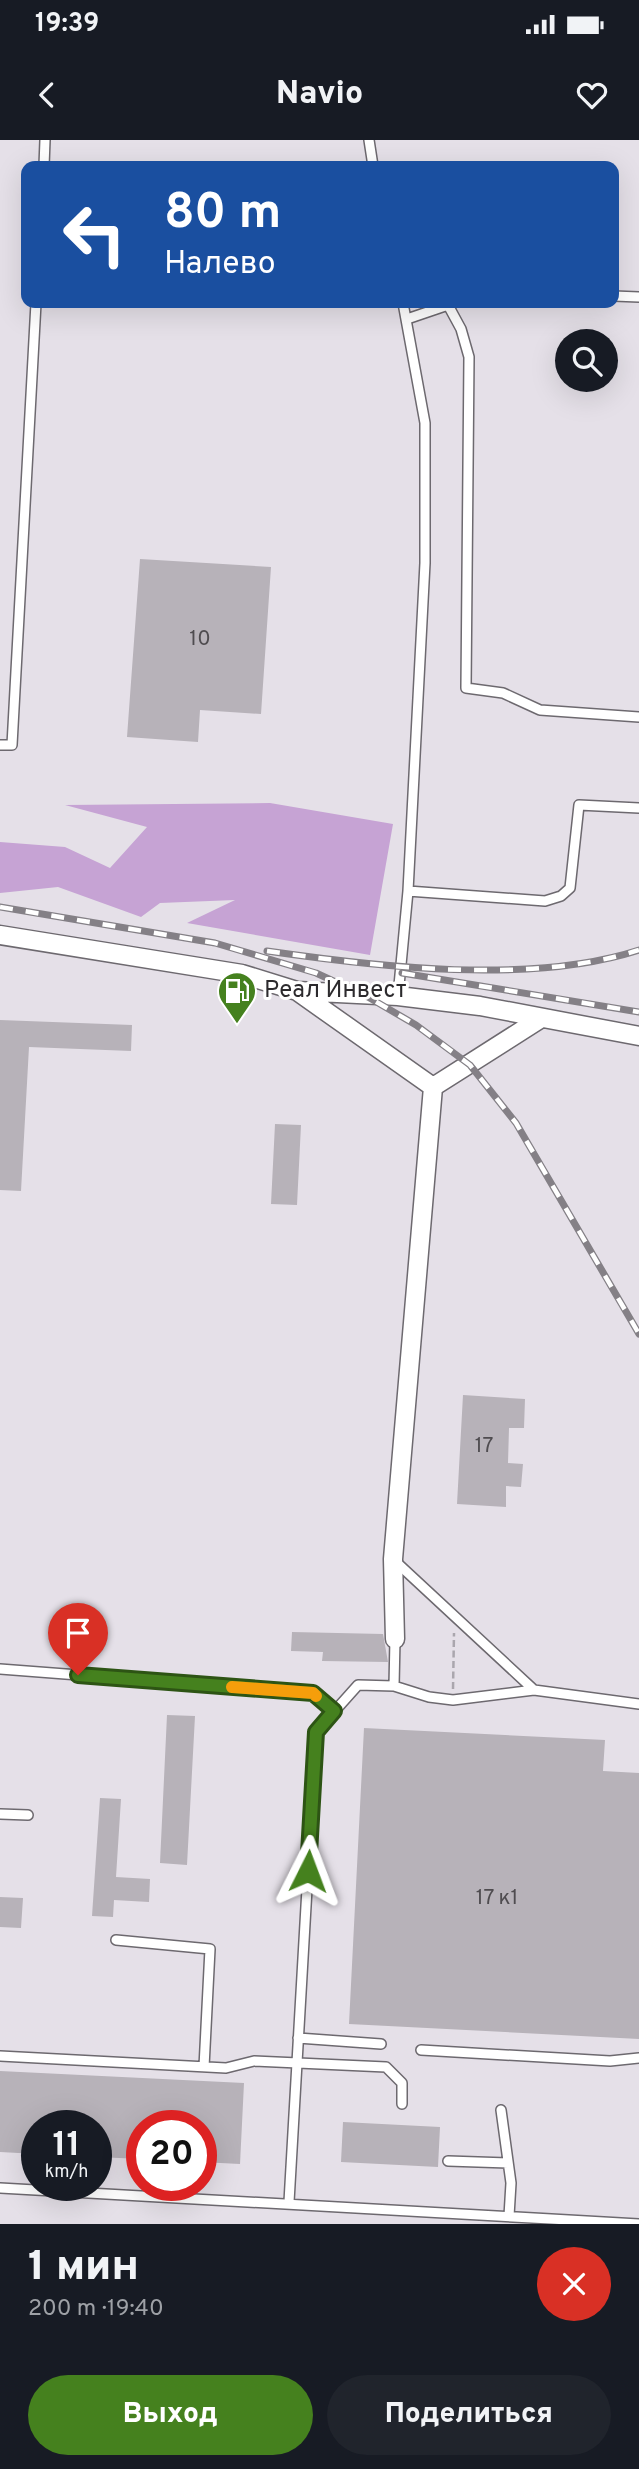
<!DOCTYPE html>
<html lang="ru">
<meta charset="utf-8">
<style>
body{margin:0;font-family:Overpass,sans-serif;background:#20242c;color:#f1f3f6;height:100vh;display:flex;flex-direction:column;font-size:26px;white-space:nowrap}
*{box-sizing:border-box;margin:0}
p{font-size:23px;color:#9ea1a6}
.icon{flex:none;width:38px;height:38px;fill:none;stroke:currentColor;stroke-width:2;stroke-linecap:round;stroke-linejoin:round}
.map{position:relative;height:2084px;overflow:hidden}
.drawer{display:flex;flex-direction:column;background:#171b24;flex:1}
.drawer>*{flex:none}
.banner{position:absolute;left:21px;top:21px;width:598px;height:147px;border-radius:14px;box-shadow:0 7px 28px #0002;background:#1a4fa0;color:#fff;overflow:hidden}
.tools{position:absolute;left:555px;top:189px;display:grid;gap:14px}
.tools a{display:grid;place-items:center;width:63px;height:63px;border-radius:50%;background:#171b24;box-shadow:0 7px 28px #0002;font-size:35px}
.speed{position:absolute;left:21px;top:1970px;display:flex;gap:14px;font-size:35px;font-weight:700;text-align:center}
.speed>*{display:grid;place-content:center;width:91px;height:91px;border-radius:50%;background:#171b24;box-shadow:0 7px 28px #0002;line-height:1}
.speed small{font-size:18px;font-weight:400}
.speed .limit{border:10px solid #d22;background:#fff;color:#111}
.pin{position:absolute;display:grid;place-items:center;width:60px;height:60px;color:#fff;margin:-72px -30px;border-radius:50% 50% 50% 0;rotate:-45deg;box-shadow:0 0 7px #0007}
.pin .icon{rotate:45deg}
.me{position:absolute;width:77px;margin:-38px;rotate:3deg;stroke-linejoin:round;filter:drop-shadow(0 0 5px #0008)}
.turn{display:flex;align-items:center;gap:24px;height:147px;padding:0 28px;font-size:32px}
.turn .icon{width:91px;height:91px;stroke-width:2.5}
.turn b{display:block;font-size:49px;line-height:60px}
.round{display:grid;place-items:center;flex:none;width:74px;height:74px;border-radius:37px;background:#20242c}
.headline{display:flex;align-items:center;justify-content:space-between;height:119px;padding:0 28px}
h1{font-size:42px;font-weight:800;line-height:52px}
.action{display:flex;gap:14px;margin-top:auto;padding:14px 28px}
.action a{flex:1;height:80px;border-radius:42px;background:#45811e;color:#fff;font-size:28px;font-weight:800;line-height:80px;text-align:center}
.action a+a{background:#20242c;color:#f1f3f6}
.status{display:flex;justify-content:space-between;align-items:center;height:49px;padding:0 35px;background:#171b24;direction:ltr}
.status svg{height:19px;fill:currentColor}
header{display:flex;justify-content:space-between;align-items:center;height:91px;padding:0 28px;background:#171b24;font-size:32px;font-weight:800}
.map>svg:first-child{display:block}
</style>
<div class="status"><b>19:39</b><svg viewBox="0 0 49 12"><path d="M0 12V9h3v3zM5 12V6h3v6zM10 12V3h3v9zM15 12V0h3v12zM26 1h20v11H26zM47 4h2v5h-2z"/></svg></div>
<header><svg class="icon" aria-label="back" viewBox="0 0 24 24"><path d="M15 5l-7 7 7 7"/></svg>Navio<svg class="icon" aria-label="heart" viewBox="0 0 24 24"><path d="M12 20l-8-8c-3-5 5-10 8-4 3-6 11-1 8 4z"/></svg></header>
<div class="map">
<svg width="639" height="2084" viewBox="0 0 639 2084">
<rect width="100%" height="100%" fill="#e5e0e8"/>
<path fill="#c6a3d4" d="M270,663L393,684L370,815L187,783L235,760L160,763L141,777L58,747L0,753V702L65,707L110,728L147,687L65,665Z"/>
<path fill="#b7b2b9" d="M140,419L271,427L261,574L200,570L198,602L127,597Z
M0,880L132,885L131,911L29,907L21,1051L0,1050Z
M275,984L301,985L297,1065L271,1064Z
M463,1255L525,1259L524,1288H509L508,1323L523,1324L521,1347L506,1346V1367L457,1364Z
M292,1492L383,1494L388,1522L322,1521L323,1512L291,1511Z
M167,1575L195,1576L187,1725L160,1723Z
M364,1588L605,1600L603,1631L639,1633V1899L349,1884Z
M100,1658L121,1659L116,1737L150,1739L149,1762L114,1760L113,1777L92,1776Z
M0,1757L23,1758L21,1788L0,1787Z
M0,1931L244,1943L240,2024L201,2022V1986H142V2019L96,2017V1986H37V2014L0,2012Z
M343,1982L440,1987L438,2027L341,2022Z"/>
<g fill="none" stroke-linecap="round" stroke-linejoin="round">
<defs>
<path id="service" d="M369,0L373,26
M44,26L45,0
M614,156L639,157
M448,165L461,189L469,217L466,548L503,553L540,570L639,577
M407,179L454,163
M0,605H12L36,163
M408,751L545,761L561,756L570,748L579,665L639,668
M398,856L408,751L425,423V283L403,163
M395,1421L534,1550L639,1564
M0,1529L313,1553L334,1571
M394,1546L429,1557L453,1560L534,1550
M0,1674L28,1675
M116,1800L210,1809L204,1927
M298,1898L381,1904
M421,1910L610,1921L639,1918
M0,1916L226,1928L254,1921L386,1927L402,1943V1964
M501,1970L511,2043L509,2076
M448,2021L508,2023
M0,2048L639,2084
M289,2062L316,1592L358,1545L394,1546L395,1499"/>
<path id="minor" d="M0,795L242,834L297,851L398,856L480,866L639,896
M297,851L433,947L393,1419L395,1499
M433,947L540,879"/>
</defs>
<use href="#service" stroke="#6d696f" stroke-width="12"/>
<use href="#minor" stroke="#6d696f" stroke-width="21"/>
<path stroke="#aaa6ad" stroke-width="2.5" stroke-dasharray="7 3.5" stroke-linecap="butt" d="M453,1549L454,1493"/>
<use href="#service" stroke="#fff" stroke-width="9"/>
<use href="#minor" stroke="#fff" stroke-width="18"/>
<defs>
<path id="rail" d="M0,767L215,803L316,833L368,857L416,885L470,925L516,983L639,1194
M267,811C379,827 531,845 639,810
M402,833L639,872"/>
</defs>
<use href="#rail" stroke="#848086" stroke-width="7"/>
<use href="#rail" stroke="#fff" stroke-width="4.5" stroke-dasharray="13" stroke-linecap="butt"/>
</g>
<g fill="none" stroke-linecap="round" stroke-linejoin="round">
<defs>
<path id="route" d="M78,1535L313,1553L334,1571L316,1592L308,1731"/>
</defs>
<use href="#route" stroke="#2d5414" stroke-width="18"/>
<use href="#route" stroke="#45811e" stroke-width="12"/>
<path stroke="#f59e0b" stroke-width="12" d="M232,1547L313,1553L316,1556"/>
</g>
<defs>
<symbol id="fuel-pin" viewBox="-11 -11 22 30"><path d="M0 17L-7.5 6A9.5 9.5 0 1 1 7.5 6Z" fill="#45811e" stroke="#fff"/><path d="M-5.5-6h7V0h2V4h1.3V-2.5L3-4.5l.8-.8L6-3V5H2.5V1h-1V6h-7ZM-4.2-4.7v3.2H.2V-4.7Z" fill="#fff"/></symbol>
</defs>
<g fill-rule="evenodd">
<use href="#fuel-pin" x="215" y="829" width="44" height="60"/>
</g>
<g text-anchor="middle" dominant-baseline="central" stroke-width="6" stroke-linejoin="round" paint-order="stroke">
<g font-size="21" fill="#4f4c50">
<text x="200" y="499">10</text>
<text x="484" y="1306">17</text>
<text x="497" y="1758">17 к1</text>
</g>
<g font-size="24" fill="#2c2a2d" stroke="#fff" text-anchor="start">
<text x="264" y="851">Реал Инвест</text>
</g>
</g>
</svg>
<div class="tools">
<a><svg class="icon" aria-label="search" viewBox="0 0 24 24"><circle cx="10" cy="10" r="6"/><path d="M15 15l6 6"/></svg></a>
</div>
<div class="speed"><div>11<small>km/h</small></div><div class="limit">20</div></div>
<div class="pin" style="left:78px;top:1535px;background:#d93025"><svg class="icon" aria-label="arrive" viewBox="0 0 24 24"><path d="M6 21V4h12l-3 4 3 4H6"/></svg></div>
<svg class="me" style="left:308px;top:1731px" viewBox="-20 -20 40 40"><path d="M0-17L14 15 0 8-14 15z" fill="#45811e" stroke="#fff" stroke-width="4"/></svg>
<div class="banner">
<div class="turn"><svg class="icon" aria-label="left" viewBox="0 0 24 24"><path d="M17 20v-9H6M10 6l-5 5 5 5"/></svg><div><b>80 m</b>Налево</div></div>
</div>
</div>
<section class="drawer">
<div class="headline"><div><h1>1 мин</h1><p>200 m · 19:40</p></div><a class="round" style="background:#d93025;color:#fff"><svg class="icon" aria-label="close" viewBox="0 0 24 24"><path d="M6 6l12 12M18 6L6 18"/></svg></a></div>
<div class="action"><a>Выход</a><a>Поделиться</a></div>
</section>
